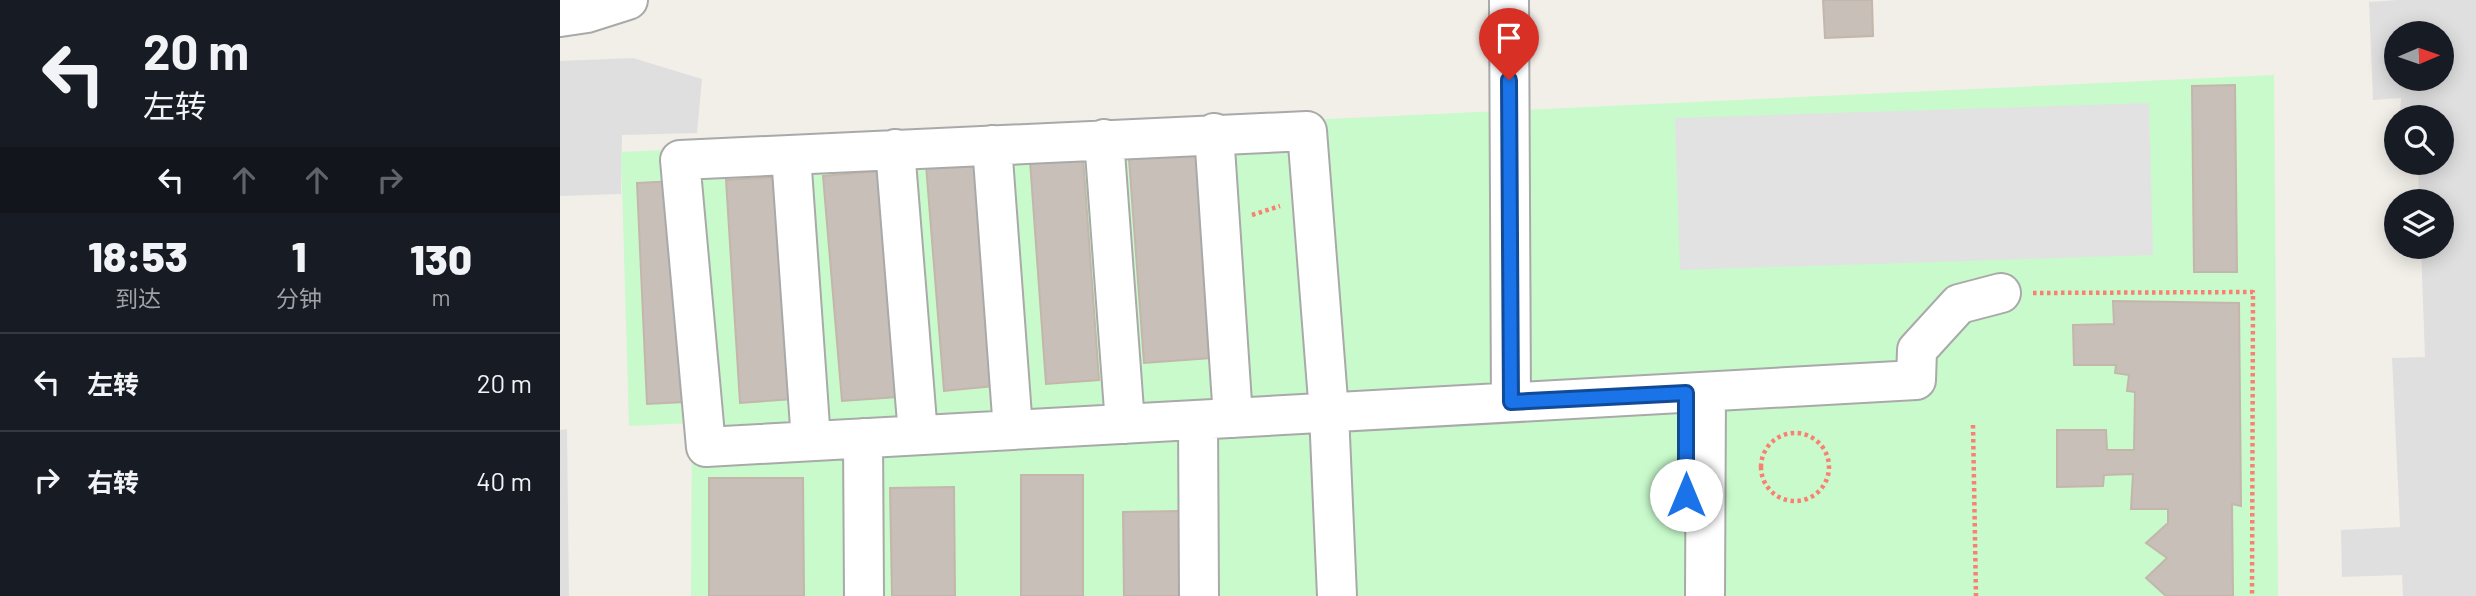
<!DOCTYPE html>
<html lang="zh">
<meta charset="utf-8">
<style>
body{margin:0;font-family:Barlow,"Noto Sans SC",sans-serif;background:#20242c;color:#f1f3f6;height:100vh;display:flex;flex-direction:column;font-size:26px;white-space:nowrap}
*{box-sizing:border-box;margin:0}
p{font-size:23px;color:#9ea1a6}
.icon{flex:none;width:38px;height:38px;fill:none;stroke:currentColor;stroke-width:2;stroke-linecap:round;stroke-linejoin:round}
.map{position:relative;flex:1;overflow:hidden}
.panel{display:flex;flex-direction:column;background:#171b24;width:560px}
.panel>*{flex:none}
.guide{background:#171b24;color:#f1f3f6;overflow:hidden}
.needle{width:46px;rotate:88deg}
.buttons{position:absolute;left:1824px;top:21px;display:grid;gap:14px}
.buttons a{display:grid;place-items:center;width:70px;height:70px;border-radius:50%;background:#171b24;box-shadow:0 4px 18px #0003;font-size:35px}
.pin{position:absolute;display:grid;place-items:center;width:60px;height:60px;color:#fff;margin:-72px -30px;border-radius:50% 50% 50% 0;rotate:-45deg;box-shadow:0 0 7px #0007}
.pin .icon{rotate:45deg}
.me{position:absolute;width:77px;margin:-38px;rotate:0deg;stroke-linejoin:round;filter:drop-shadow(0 0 5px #0008)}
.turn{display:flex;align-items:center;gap:24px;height:147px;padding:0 28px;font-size:32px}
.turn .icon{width:91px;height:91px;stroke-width:2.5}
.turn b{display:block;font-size:49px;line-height:60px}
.lanes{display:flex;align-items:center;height:66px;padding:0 28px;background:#0003;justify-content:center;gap:35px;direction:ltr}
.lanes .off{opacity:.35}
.eta{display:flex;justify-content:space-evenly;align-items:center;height:119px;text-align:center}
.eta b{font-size:42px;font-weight:800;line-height:49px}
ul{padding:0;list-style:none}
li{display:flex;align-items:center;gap:21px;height:98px;padding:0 28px;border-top:2px solid #363941}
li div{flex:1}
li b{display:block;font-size:26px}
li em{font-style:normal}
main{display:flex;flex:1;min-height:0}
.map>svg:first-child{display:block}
</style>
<main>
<section class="panel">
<div class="guide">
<div class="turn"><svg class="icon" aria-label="left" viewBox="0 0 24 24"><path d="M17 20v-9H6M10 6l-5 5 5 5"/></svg><div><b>20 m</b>左转</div></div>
<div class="lanes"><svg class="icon" aria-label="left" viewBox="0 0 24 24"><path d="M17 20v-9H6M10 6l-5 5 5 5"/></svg><svg class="icon off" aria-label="ahead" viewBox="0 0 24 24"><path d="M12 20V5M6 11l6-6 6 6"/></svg><svg class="icon off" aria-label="ahead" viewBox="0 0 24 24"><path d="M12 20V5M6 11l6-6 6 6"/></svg><svg class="icon off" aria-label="right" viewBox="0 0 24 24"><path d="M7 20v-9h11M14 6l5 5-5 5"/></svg></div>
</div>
<div class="eta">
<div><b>18:53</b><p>到达</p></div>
<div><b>1</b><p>分钟</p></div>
<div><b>130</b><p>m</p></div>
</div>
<ul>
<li><svg class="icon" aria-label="left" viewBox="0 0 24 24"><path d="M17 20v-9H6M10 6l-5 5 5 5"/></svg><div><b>左转</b></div><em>20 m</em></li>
<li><svg class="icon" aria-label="right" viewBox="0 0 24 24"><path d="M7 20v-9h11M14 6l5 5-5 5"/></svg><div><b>右转</b></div><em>40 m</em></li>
</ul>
</section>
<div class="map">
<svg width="1916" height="596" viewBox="0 0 1916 596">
<rect width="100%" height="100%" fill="#f2efe9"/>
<path fill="#e0dfdf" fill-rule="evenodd" d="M1838,0H1916V596H1843L1842,575L1782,577L1781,530L1840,527L1832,358L1865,357L1861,247H1881V201H1859L1858,163H1881V117H1840L1841,98L1813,100L1809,2ZM1881,33V79H1836V33Z
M73,58L142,79L137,133L62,135L61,194L0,196V61Z
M7,429L9,596H0V430Z"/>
<path fill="#c8facc" d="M1714,75L1718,596H131L132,423L69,426L61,152Z"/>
<path fill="#e2e2e2" d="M1589,103L1593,255L1120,270L1115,118Z"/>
<path fill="#c7bfb8" stroke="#c4b6ab" stroke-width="2" d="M1263,0H1312L1313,36L1265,38Z
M1675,85L1677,272H1634L1632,86Z
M642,154L651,358L584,363L569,159Z
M523,157L539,380L486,384L470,161Z
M416,161L434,386L384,391L366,165Z
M318,171L337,397L282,401L263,176Z
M219,177L233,399L180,403L166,180Z
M116,181L125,402L87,404L77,183Z
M1553,301L1679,303L1681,506L1672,504L1673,596H1606L1586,578L1607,558L1586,543L1608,523V509H1571L1573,474L1544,475L1543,486L1497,487V430H1546L1547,450H1574L1575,392L1567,391L1569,375L1555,373L1556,365H1514L1513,325L1554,324Z
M461,475H523V596H461Z
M149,478H243L244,596H149Z
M394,487L395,596H332L330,488Z
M619,511L620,596H564L563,512Z"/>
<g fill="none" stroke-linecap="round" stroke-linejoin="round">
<defs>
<path id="minor" d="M949,0L951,402
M0,17L27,13L68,0
M654,133L673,418
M544,139L565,424
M432,145L453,430
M335,149L358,435
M231,155L251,441
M638,420L639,596
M303,438L304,596
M777,596L769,413L747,131L120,160L146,447L1356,380L1357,350L1399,304L1441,293
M1145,596L1146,392"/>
</defs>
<use href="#minor" stroke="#a9a9a9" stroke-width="42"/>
<path stroke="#fa8072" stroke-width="4.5" stroke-dasharray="3.5 3.5" stroke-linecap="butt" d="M692,215L720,206
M1473,293L1693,292L1692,596
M1413,425L1416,596
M1201 467a34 34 0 1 1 68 0a34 34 0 1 1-68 0Z"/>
<use href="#minor" stroke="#fff" stroke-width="38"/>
</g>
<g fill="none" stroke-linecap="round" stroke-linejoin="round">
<defs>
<path id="route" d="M949,80L951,402L1126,393V495"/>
</defs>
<use href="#route" stroke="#114b97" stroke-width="18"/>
<use href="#route" stroke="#1a73e8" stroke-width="12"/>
</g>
</svg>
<div class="buttons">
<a><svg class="needle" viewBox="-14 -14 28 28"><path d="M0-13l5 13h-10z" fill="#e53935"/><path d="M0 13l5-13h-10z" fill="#9ea1a6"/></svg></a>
<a><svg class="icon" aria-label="search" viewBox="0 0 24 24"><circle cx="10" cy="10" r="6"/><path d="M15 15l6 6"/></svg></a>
<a><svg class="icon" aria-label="layers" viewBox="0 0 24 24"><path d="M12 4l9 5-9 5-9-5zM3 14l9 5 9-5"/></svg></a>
</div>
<div class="pin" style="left:949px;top:80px;background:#d93025"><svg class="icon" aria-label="arrive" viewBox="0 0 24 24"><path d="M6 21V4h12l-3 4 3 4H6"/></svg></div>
<svg class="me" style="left:1126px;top:495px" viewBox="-20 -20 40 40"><circle r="19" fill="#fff"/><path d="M0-13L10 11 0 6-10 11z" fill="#1a73e8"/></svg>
</div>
</main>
